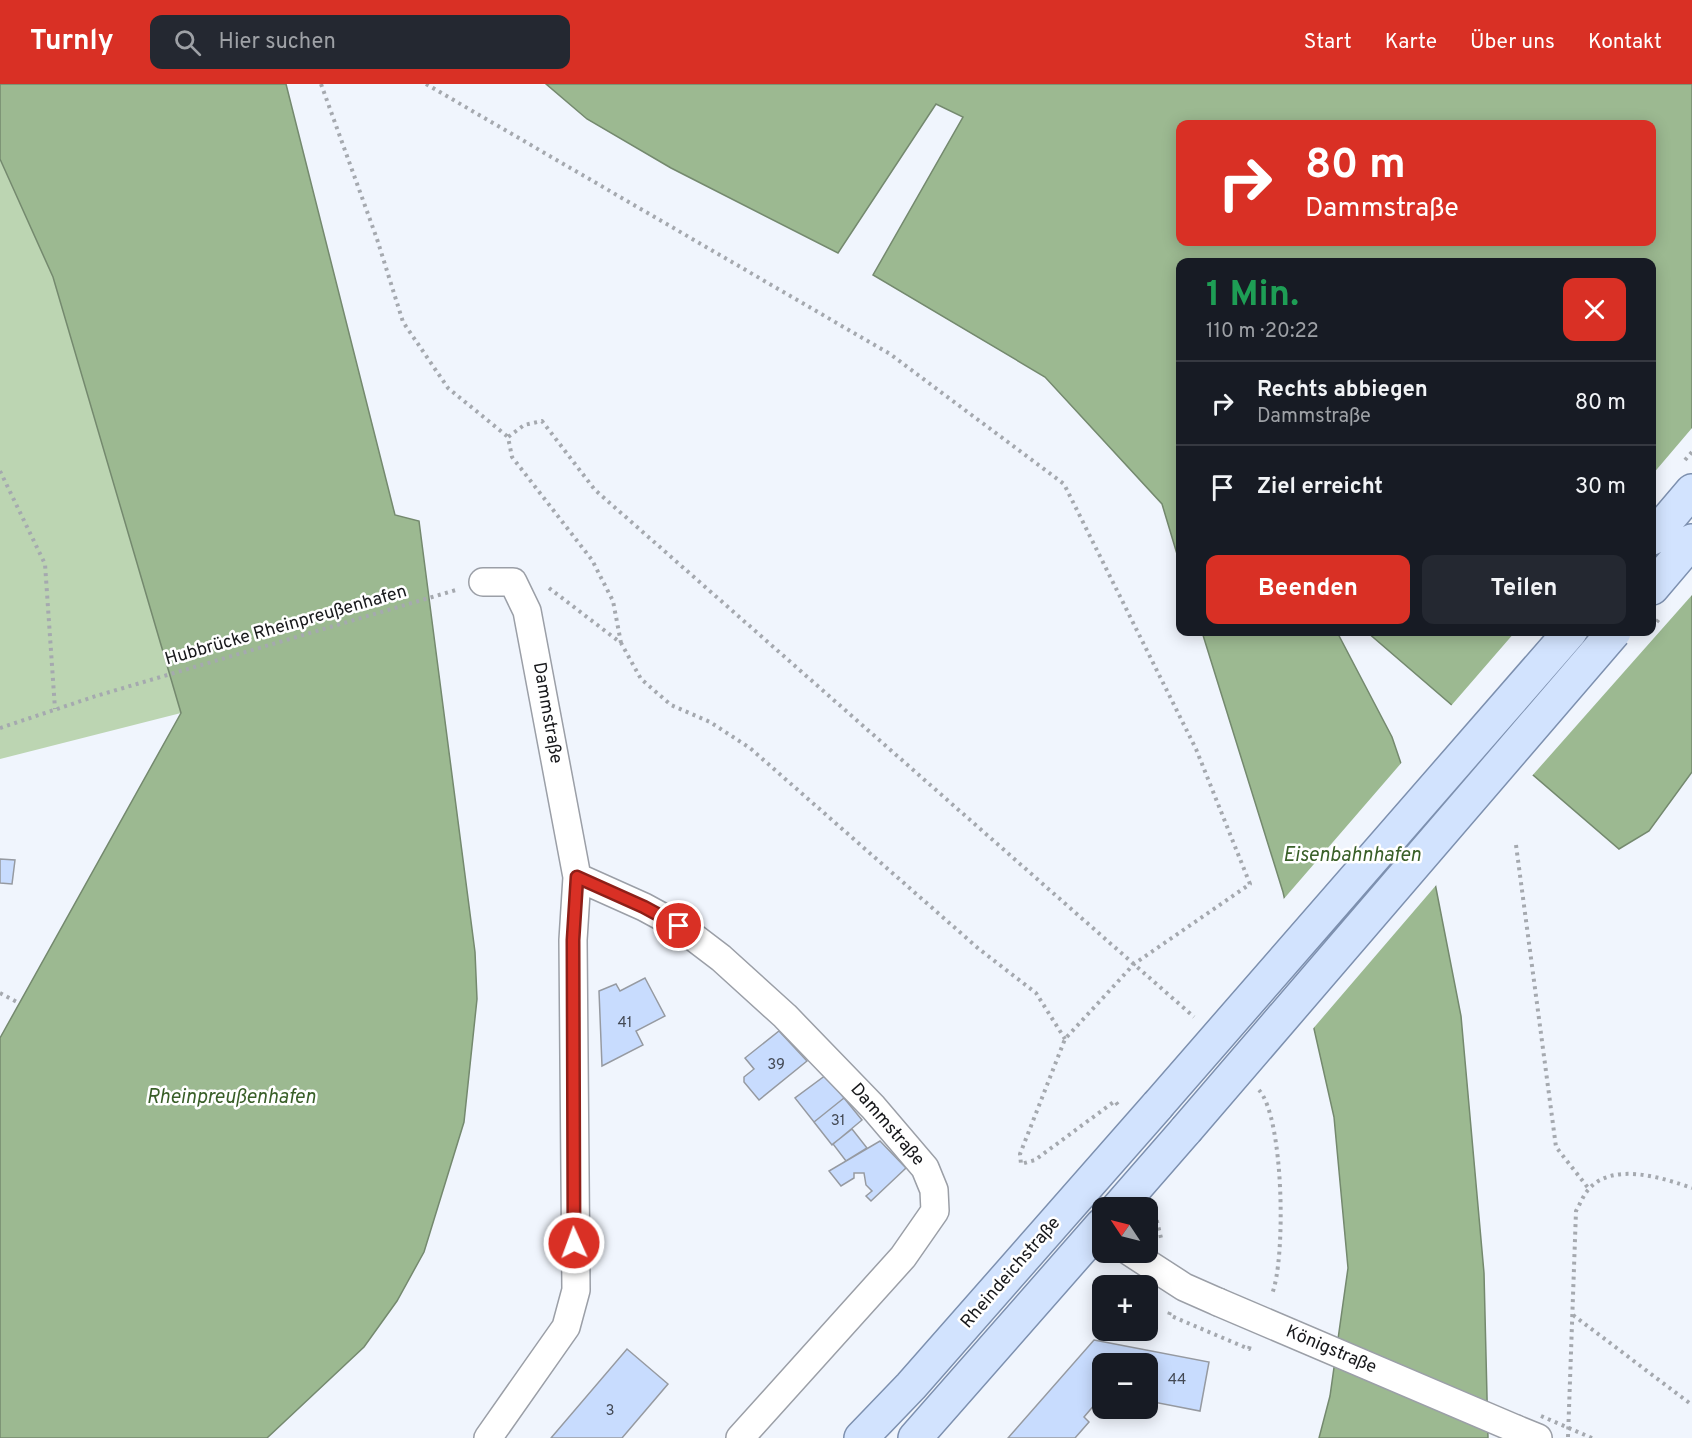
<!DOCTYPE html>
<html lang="de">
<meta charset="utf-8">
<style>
body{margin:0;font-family:Overpass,sans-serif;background:#242831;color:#f1f3f6;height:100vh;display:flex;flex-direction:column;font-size:22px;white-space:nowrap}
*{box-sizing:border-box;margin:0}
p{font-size:20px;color:#9ea1a6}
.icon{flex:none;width:33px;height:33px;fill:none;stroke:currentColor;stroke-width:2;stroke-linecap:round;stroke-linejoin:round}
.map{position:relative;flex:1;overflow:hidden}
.side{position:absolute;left:1176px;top:174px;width:480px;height:378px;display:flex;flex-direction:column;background:#171b24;border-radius:12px;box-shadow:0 3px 15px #0003}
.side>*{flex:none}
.banner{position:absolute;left:1176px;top:36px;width:480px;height:126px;border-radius:12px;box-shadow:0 3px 15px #0003;background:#d93025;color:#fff;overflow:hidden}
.needle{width:39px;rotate:305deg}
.controls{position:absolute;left:1092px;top:1113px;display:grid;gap:12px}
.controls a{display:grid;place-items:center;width:66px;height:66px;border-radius:12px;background:#171b24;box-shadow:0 3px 15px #0003;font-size:30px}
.pin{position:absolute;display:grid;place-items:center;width:51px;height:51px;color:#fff;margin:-26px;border:3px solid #fff;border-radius:50%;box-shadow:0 2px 6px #0007}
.me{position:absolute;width:66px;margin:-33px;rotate:358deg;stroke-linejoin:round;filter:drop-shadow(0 0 4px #0008)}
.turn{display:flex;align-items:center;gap:21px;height:126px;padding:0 30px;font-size:27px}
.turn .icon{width:78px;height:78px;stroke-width:2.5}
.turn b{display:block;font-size:42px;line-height:51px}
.round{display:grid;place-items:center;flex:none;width:63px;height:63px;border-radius:12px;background:#242831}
.headline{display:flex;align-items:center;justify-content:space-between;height:102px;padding:0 30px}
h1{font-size:36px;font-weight:700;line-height:45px;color:#1e9e55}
.button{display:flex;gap:12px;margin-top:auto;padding:12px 30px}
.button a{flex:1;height:69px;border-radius:12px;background:#d93025;color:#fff;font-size:24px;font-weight:700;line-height:69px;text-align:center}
.button a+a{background:#242831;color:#f1f3f6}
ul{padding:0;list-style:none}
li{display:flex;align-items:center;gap:18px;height:84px;padding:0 30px;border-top:2px solid #363941}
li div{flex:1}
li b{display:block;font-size:22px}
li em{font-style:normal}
header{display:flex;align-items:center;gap:36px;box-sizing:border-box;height:84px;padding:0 30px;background:#d93025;color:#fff}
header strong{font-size:28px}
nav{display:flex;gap:33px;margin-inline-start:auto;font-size:21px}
.search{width:420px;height:54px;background:#242831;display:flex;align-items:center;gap:15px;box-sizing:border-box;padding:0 21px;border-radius:12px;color:#9ea1a6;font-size:22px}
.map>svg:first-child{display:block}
</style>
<header>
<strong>Turnly</strong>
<div class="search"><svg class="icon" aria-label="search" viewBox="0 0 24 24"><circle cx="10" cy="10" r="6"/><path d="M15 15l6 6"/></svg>Hier suchen</div>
<nav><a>Start</a><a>Karte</a><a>Über uns</a><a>Kontakt</a></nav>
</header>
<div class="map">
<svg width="1692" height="1354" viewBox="0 0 1692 1354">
<rect width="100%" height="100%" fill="#f0f5fd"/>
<path fill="#bcd5b2" d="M0,75L53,193L181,629L0,675Z"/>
<path fill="#9cb991" stroke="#74896e" stroke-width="1.5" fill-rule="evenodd" d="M0,0H286L395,431L419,437L475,868L477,915L464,1038L424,1168L397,1217L364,1263L267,1354H0V954L181,629L53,193L0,75Z
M546,0H1692V688L1649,747L1619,765L1367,548H1652V178H1180V480L1162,420L1045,293L873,191L963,33L936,20L838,169L671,84L587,35ZM1180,40H1652V158H1180Z
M1202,548H1337L1392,653L1426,753L1461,932L1484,1189L1488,1354H1319L1330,1312L1348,1184L1334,1033L1283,808Z"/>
<path fill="#f0f5fd" d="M1692,344V511L1531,693L1450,623L1515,548H1652V391Z
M1403,677L1429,752L1438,799L1311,947L1282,817Z"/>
<path fill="#c8dcfe" stroke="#969aa1" stroke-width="1.5" d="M0,775L15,776L12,800L0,799Z
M645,894L665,932L636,947L643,961L602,982L599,907L616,900L620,907Z
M779,947L807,977L759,1016L744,998V993L754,985L745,974Z
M826,991L844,1014L814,1038L795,1014Z
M844,1014L862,1036L832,1061L814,1038Z
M852,1045L867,1064L846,1077L833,1060Z
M880,1057L906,1084L871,1117L866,1112L872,1107L866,1101L864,1089H854V1094L841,1102L829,1087Z
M1094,1256L1209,1278L1200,1327L1148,1317V1280H1102V1312L1084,1333L1089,1338L1075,1354H1008Z
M627,1265L668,1300L622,1354H551Z"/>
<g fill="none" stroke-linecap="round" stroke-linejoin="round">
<defs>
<path id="street" d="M483,498H513L527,527L577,793L573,856L576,1206L566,1243L488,1354
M577,793L644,823L679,842L721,874L785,932L873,1023L925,1084L934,1106L935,1127L903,1173L740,1354
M1130,1168L1184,1203L1218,1218
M1516,1345L1538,1354"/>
<path id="primary" d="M1652,454L1692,407
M1652,504L1692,457
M1118,1124L1186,1046
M861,1354L911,1302L1158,1021
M915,1354L1102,1141"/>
</defs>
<use href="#street" stroke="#9b9fa7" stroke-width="30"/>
<use href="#primary" stroke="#7d90af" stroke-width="36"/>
<path stroke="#a5a9af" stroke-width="4" stroke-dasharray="3 4.5" stroke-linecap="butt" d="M321,0L377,155L403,238L448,304L508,353
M426,0L890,270L1064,400L1196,665L1250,800L1134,880L1065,955L1020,1070L1021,1080L1035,1076L1115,1017L1118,1021
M1685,376L1692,368
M0,387L45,480L55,625
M549,504L621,559L641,595L671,621L710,638L750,664L979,865L1036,909L1065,955
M1652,544L1659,535
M621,559L613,517L592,476L512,373L508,353L524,341L542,337L595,406L1194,933
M0,644L96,612L456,506
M1516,761L1556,1063L1589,1105
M0,909L17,918
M1259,1006C1284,1034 1286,1175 1272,1210
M1155,1129L1161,1154
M1093,1200L1127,1201
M1170,1228L1169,1231L1249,1265L1250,1261
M1573,1231L1692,1321
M1568,1353L1576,1127C1580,1120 1583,1112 1588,1106C1612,1077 1663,1094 1692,1104"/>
<use href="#street" stroke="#fff" stroke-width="27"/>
<use href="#primary" stroke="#d2e3fe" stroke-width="33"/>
<defs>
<path id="street-bridge" d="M1218,1218L1516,1345"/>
<path id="primary-bridge" d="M1158,1021L1570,548
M1186,1046L1614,548"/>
</defs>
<use href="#street-bridge" stroke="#9b9fa7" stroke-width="30" stroke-linecap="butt"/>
<use href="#primary-bridge" stroke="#7d90af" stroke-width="36" stroke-linecap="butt"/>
<path stroke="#a5a9af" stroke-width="4" stroke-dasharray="3 4.5" stroke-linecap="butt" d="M1541,1332L1592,1354"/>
<use href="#street-bridge" stroke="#fff" stroke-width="27"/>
<use href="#primary-bridge" stroke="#d2e3fe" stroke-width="33"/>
</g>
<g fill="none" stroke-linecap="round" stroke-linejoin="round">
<defs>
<path id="route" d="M574,1159L573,856L577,793L644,823L679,842"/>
</defs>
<use href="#route" stroke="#8d1f18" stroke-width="15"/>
<use href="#route" stroke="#d93025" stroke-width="10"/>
</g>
<g text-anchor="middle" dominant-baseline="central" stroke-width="5" stroke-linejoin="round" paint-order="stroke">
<g font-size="15" fill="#434954">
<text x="625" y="939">41</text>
<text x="776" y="981">39</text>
<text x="838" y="1037">31</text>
<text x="1177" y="1296">44</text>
<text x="610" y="1327">3</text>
</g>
<g font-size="18" fill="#17181b" stroke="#fff">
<text transform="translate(286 542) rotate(-16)">Hubbrücke Rheinpreußenhafen</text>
<text transform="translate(547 629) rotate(80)">Dammstraße</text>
<text transform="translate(887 1041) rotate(49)">Dammstraße</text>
<text transform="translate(1011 1189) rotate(-49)">Rheindeichstraße</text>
<text transform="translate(1331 1266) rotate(23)">Königstraße</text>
</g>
<g font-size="20" font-style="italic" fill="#395f28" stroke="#fff">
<text x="1352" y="772">Eisenbahnhafen</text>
<text x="231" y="1014">Rheinpreußenhafen</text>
</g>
</g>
</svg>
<div class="controls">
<a><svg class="needle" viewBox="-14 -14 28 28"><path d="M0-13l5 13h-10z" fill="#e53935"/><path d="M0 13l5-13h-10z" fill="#9ea1a6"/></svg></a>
<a>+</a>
<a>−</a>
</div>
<div class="pin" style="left:679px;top:842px;background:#d93025"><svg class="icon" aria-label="arrive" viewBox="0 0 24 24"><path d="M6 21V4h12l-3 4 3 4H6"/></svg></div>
<svg class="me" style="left:574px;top:1159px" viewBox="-20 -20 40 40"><circle r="17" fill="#d93025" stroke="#fff" stroke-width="3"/><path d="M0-11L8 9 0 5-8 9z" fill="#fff"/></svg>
<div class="banner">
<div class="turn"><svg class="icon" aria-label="right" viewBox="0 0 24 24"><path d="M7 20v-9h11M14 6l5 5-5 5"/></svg><div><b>80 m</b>Dammstraße</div></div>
</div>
<section class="side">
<div class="headline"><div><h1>1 Min.</h1><p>110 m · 20:22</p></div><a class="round" style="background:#d93025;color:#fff"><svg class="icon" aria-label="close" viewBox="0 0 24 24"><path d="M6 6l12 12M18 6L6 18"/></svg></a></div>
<ul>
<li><svg class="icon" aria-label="right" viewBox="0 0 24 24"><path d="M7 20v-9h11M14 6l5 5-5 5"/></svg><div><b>Rechts abbiegen</b><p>Dammstraße</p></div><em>80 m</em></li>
<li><svg class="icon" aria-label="arrive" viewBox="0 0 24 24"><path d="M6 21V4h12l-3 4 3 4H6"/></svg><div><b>Ziel erreicht</b></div><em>30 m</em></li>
</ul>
<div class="button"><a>Beenden</a><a>Teilen</a></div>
</section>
</div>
